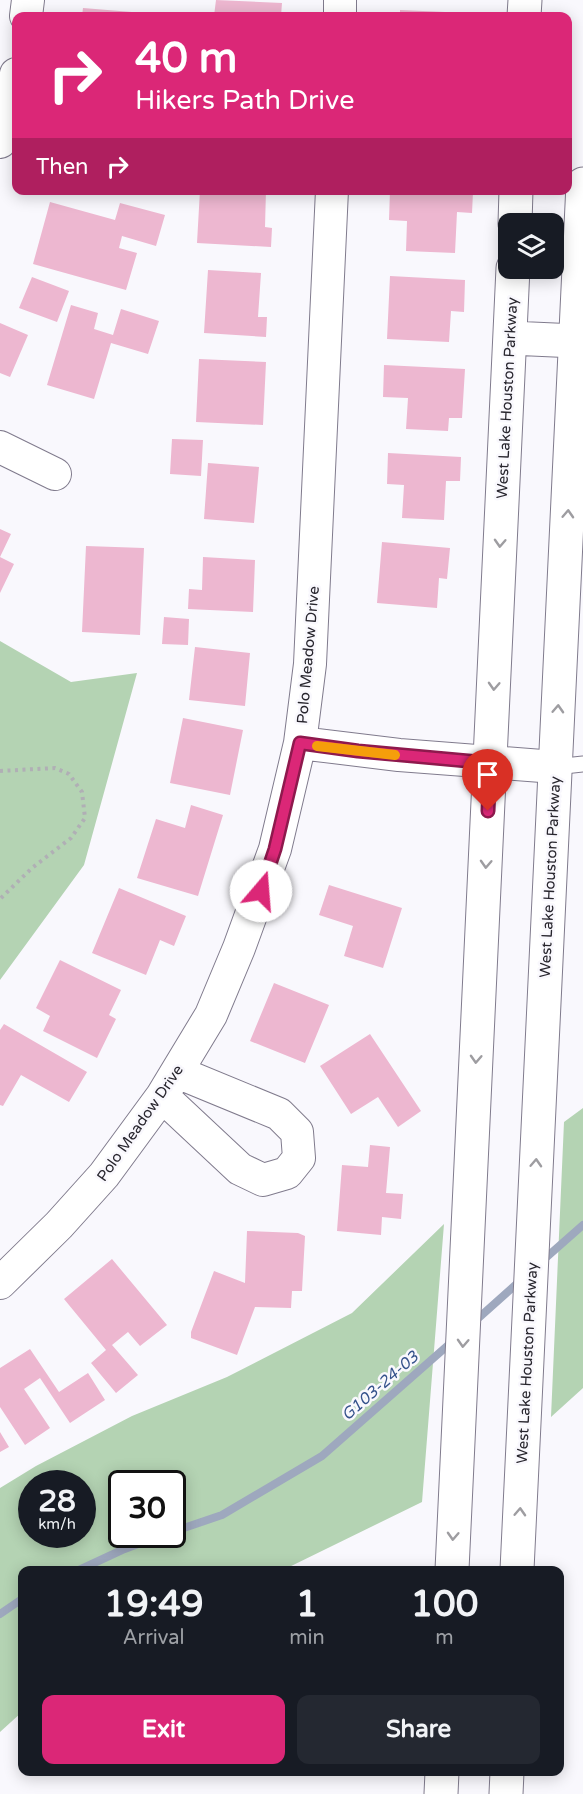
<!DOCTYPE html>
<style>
body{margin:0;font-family:"Varela Round",sans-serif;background:#242831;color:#f1f3f6;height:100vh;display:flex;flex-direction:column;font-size:22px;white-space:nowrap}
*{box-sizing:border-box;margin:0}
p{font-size:20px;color:#9ea1a6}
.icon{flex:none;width:33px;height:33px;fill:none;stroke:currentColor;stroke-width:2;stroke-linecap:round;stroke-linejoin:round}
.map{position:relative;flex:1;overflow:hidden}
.side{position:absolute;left:18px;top:1566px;width:546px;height:210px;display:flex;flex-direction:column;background:#171b24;border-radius:12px;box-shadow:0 3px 15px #0003}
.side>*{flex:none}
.top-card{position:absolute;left:12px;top:12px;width:560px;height:183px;border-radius:12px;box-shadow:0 3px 15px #0003;background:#db2777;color:#fff;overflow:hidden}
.tools{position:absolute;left:498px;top:213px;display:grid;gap:12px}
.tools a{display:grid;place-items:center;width:66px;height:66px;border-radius:12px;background:#171b24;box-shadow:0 3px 15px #0003;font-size:30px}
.speed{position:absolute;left:18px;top:1470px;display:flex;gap:12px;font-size:30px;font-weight:700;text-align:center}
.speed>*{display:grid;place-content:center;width:78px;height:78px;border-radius:50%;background:#171b24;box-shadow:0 3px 15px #0003;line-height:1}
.speed small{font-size:15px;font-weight:400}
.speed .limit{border:3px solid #111;border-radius:9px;background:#fff;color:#111}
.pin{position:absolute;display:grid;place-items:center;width:51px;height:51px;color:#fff;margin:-62px -26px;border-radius:50% 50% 50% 0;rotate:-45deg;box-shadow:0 0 6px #0007}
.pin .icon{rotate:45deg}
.me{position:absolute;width:66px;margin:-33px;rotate:18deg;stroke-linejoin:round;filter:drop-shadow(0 0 4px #0008)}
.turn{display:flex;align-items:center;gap:21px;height:126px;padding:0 24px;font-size:27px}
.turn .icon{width:78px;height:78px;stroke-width:2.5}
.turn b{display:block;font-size:42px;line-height:51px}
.then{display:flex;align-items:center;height:57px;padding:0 24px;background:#0003;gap:12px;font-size:22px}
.eta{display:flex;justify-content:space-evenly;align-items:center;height:102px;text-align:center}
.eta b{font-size:36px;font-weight:700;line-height:42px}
.action{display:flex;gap:12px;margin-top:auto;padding:12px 24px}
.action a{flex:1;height:69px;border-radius:12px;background:#db2777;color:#fff;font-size:24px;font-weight:700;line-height:69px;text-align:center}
.action a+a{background:#242831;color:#f1f3f6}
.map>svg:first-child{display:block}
</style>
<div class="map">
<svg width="583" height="1794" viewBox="0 0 583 1794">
<rect width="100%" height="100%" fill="#f9f8fd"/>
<path fill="#b4d3b3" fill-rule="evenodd" d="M0,641L71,682L137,673L84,865L0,980Z
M583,1108V1388L551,1417L564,1122Z
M444,1224L422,1502L283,1570H22V1712L0,1732V1488L36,1466L132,1416L227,1377L352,1313ZM32,1484H82V1534H32ZM122,1484H172V1534H122Z"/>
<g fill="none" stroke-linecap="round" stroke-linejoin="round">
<path stroke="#9ea8be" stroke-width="8" d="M541,1262L583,1225
M474,1322L521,1280
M172,1532L222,1515L322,1456L454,1340
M79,1570L122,1550L165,1534
M0,1614L22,1599"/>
</g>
<path fill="#edb7d0" d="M216,0L282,3L281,16H214Z
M83,8L156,14V16H82Z
M400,10L468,13V16H400Z
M200,190H266L265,227L272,228L271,247L197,243Z
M390,190L473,192L472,213L457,212L455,253L406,251L407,221L389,220Z
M50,202L115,220L120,203L165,215L156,246L122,236L119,248L137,253L126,290L33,264Z
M208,270L261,273L258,317H267L266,337L204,333Z
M390,276L465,280L464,312L451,311L449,342L387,339Z
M32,277L69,291L57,322L19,308Z
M71,305L98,313L94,329L113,335L121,309L159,321L148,354L111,343L94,399L47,385Z
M0,323L28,335L10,377L0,373Z
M199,359L266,362L263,425L196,422Z
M384,365L465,369L462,418H449L448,431L406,429L408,398L383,397Z
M172,439L203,440L201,476L170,474Z
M388,453L461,457L460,481H446L444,520L402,518L404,485L387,484Z
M208,463L259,467L254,523L204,519Z
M0,529L11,534L0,557Z
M382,542L450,548L447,579L439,578L437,608L377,603Z
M86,546L144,548L140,635L82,632Z
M0,557L14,564L0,593Z
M203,557L255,560L253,612L188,609L189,589L202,590Z
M164,617L189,619L188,645L162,644Z
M195,647L250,653L245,706L189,700Z
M183,718L243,730L230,795L170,783Z
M191,805L223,815L198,896L137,878L156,819L185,828Z
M329,885L402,908L383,968L344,956L353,926L319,915Z
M119,888L186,916L174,946L160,940L146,975L92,953Z
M60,960L121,990L109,1015L116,1019L97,1058L43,1031L50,1016L36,1008Z
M274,983L329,1005L305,1063L250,1041Z
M4,1024L87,1072L69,1102L21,1075L3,1106L0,1105V1030Z
M370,1034L421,1111L398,1127L378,1097L351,1114L320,1066Z
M370,1145L390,1147L386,1193L403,1194L401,1219L382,1217L381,1235L337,1231L342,1165L368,1167Z
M247,1231L298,1233L305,1236L302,1291H292L291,1308L255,1307L237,1355L191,1338V1332L214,1271L245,1283Z
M112,1259L167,1325L140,1346L128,1332L112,1345L138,1375L116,1393L91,1363L106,1350L64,1299Z
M30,1349L59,1392L88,1373L105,1400L70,1423L40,1378L24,1389L50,1428L25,1445L0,1407V1368Z
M0,1432L9,1447L0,1452Z"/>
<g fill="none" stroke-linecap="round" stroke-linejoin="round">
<defs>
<path id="service" d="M555,767L583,764"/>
<path id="minor" d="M26,16L28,0
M340,16V0
M0,142L16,74
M0,447L55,474
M300,743L399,755L555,767
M162,1096L240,1169L263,1180L287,1173L299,1158L297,1132L279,1114L177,1072
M0,1283L59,1225L104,1175L162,1096L211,1015L239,948L275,849L300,743L310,664L332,190"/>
<path id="primary" d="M524,16L525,0
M515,224L516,190
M510,338L576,341
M452,1570L513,268
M517,1570L583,184
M441,1794L442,1772
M506,1794L507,1772"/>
</defs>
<use href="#service" stroke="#807b8d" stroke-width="17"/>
<use href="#minor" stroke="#807b8d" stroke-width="34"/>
<use href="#primary" stroke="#807b8d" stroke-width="35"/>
<path stroke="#b0afb5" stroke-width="4" stroke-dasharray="3 4.5" stroke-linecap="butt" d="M0,771L55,768L69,774L82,792L85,818L71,838L32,868L0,899"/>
<use href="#service" stroke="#fff" stroke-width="15"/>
<use href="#minor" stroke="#fff" stroke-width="32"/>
<use href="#primary" stroke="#fff" stroke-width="33"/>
</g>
<defs><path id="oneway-chevron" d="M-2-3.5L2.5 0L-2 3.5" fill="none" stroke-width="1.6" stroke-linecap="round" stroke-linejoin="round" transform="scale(1.5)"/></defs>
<g stroke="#9e9da1">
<use href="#oneway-chevron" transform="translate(568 514) rotate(-87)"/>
<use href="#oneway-chevron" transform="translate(500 543) rotate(93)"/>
<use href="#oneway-chevron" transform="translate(494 686) rotate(93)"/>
<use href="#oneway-chevron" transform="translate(558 709) rotate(-87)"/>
<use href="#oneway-chevron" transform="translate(486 864) rotate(93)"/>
<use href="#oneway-chevron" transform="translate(476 1059) rotate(93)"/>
<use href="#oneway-chevron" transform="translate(536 1163) rotate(-87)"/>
<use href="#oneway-chevron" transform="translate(463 1343) rotate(93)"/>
<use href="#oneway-chevron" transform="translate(520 1512) rotate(-87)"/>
<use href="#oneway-chevron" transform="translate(453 1536) rotate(93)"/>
</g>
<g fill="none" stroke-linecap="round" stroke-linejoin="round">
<defs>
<path id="route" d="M261,891L275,849L300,743L358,751L490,763L488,811"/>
</defs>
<use href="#route" stroke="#8e194d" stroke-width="15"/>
<use href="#route" stroke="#db2777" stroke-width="10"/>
<path stroke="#f59e0b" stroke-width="10" d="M317,746L395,755"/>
</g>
<g text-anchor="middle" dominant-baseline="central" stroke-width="5" stroke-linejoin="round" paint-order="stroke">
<g font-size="15" fill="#28262e" stroke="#f9f8fd">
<text transform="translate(507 398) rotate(-87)">West Lake Houston Parkway</text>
<text transform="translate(308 655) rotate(-85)">Polo Meadow Drive</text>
<text transform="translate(550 877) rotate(-87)">West Lake Houston Parkway</text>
<text transform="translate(140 1123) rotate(-55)">Polo Meadow Drive</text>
<text transform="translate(527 1363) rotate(-87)">West Lake Houston Parkway</text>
</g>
<g font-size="16" font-style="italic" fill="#35528b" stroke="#f9f8fd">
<text transform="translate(380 1386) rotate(-41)">G103-24-03</text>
</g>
</g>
</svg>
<div class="tools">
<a><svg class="icon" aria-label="layers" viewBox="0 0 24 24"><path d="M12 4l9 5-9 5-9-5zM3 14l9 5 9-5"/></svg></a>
</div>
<div class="speed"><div>28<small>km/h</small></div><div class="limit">30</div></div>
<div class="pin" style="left:488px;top:811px;background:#d93025"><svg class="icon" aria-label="arrive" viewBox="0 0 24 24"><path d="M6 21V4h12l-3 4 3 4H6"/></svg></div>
<svg class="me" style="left:261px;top:891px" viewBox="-20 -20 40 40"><circle r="19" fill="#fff"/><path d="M0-13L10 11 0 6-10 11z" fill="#db2777"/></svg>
<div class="top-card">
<div class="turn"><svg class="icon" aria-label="right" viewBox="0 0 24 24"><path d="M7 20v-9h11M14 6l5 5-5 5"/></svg><div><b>40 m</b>Hikers Path Drive</div></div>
<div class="then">Then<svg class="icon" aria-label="right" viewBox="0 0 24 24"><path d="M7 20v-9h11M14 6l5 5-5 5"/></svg></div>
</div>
<section class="side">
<div class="eta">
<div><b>19:49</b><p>Arrival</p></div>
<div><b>1</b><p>min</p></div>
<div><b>100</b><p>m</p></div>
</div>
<div class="action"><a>Exit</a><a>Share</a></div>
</section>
</div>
